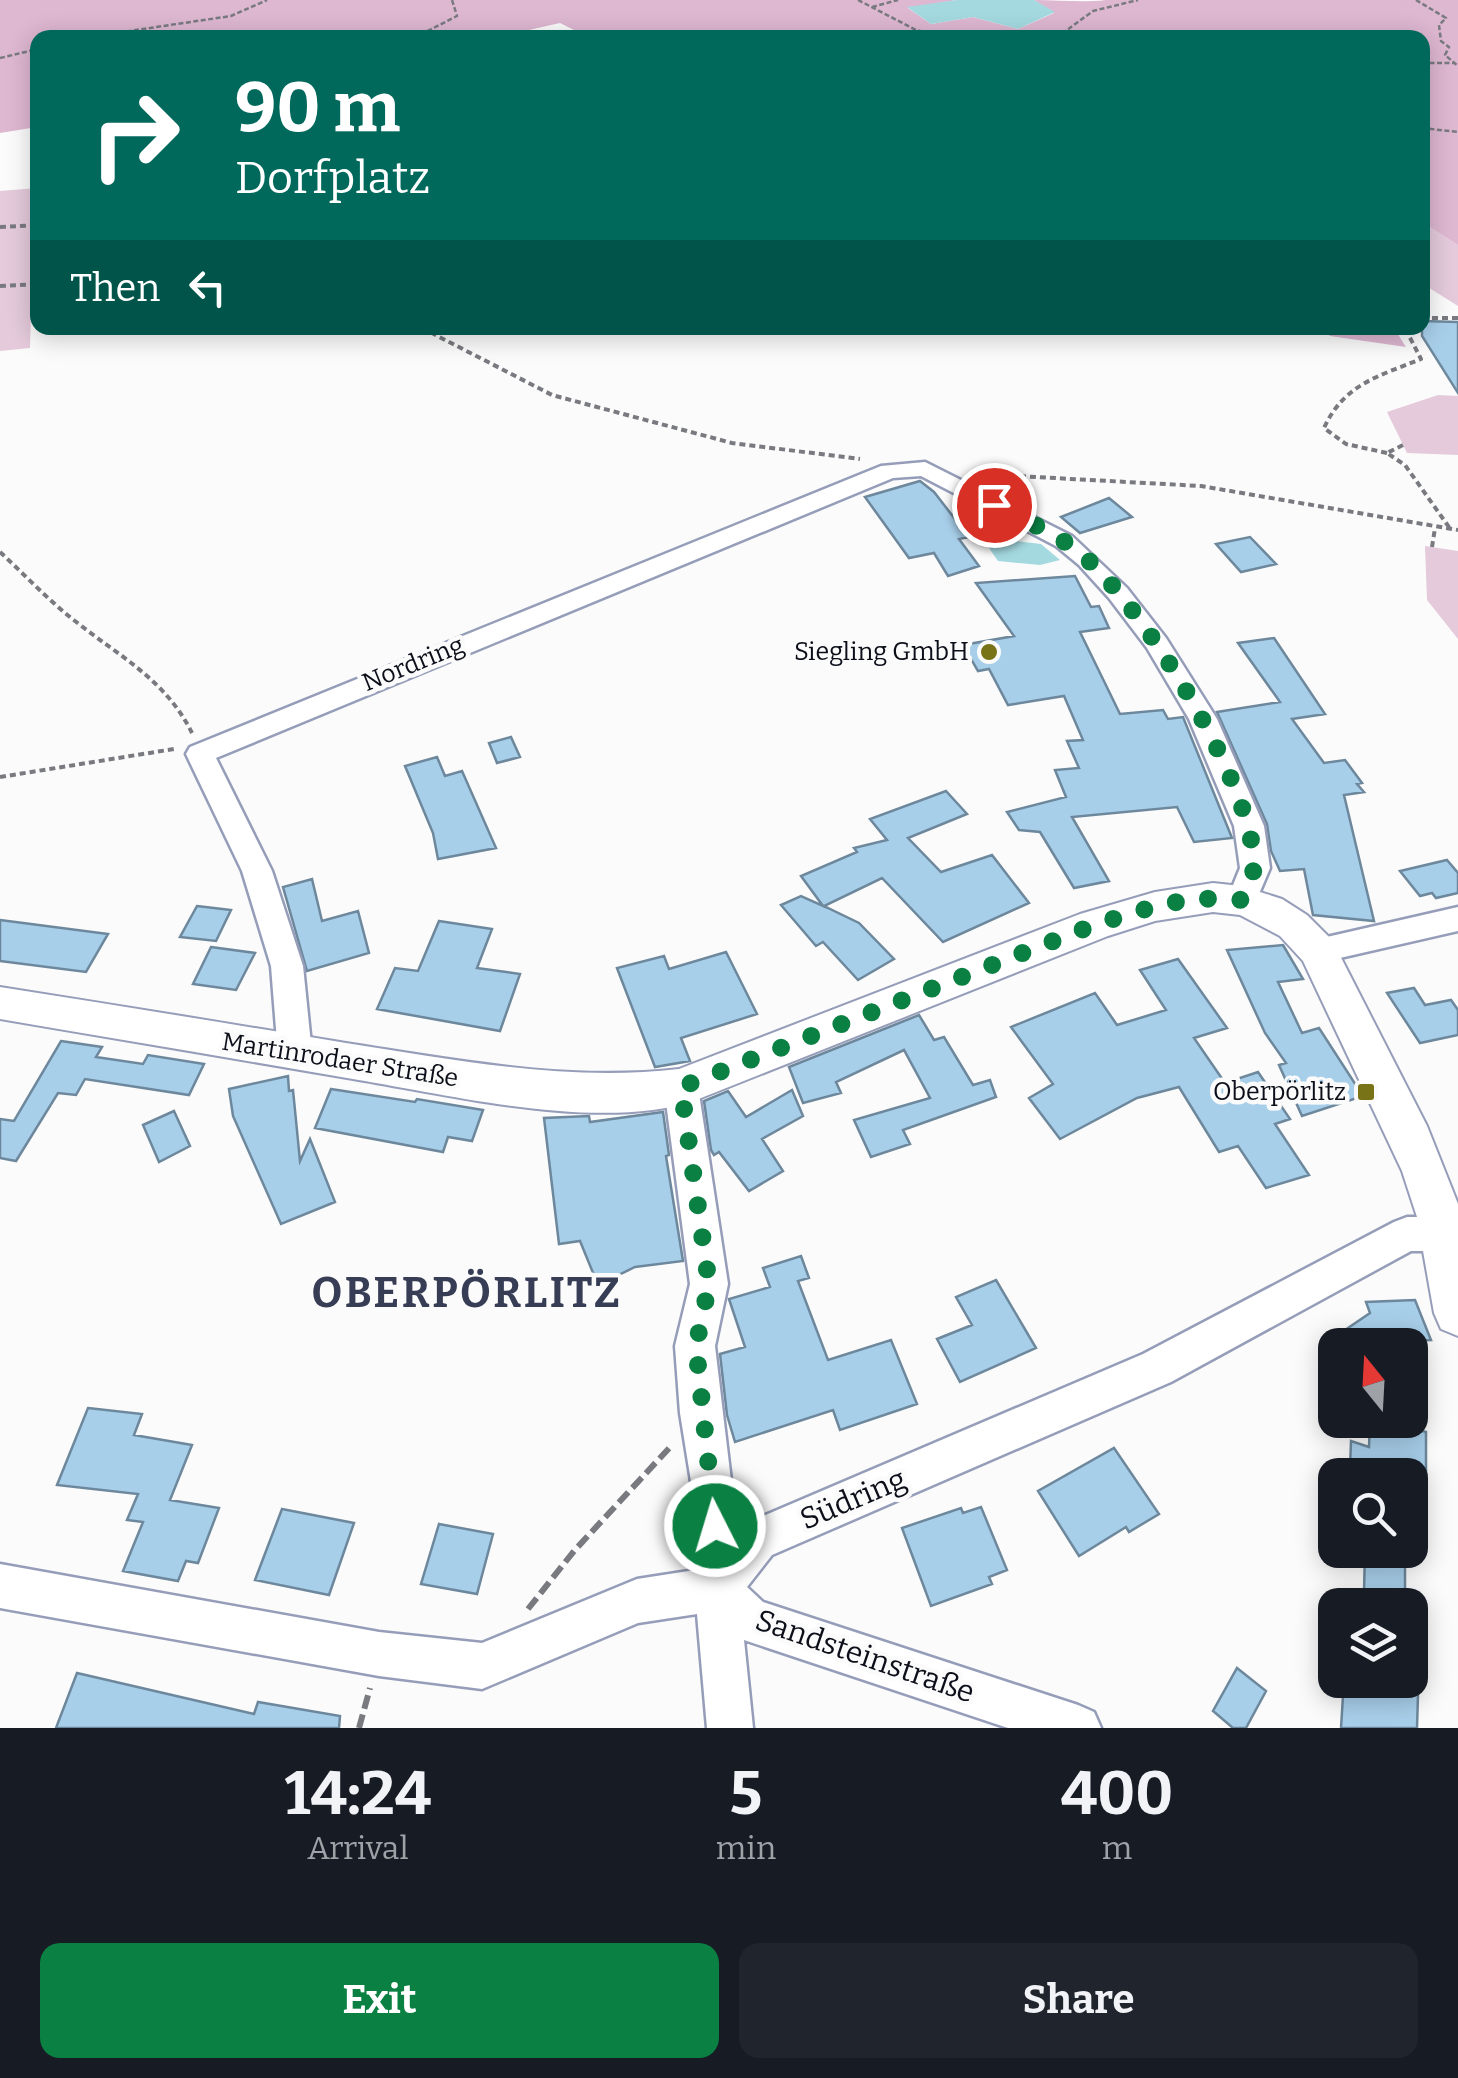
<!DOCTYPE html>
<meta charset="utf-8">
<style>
body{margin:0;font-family:Bitter,serif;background:#20242c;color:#f1f3f6;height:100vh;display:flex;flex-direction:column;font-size:38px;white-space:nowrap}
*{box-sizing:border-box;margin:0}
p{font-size:32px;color:#9ea1a6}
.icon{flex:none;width:55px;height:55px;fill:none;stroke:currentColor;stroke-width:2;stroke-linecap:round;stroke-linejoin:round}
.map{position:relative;height:1728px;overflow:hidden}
.details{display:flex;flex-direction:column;background:#171b24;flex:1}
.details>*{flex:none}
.banner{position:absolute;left:30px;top:30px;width:1400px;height:305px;border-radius:20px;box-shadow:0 5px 25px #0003;background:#00695c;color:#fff;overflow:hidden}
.needle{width:65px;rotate:342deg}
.buttons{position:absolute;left:1318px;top:1328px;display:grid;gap:20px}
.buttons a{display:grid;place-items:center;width:110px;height:110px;border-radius:20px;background:#171b24;box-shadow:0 5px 25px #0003;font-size:50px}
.pin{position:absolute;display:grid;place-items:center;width:85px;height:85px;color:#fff;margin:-42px;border:5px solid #fff;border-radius:50%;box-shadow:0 2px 10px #0007}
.me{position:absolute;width:110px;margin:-55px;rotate:355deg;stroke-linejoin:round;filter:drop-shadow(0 0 8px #0008)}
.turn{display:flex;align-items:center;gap:35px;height:210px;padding:0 40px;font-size:45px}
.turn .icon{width:130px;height:130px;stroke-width:2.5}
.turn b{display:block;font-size:70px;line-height:85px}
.then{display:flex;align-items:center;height:95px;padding:0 40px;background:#0003;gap:20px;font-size:38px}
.eta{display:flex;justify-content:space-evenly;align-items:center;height:170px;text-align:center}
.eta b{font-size:60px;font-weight:700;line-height:70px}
.action{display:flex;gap:20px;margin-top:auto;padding:20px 40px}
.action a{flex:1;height:115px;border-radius:20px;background:#0b8043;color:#fff;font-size:40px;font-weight:700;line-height:115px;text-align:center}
.action a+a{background:#20242c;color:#f1f3f6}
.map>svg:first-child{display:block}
</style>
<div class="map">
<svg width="1458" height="1728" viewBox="0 0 1458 1728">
<rect width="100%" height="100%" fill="#fbfbfb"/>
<path fill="#e4cadb" d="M37,188V278L32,279L30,348L0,351V191Z
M1423,223L1458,245V306L1423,284Z
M1438,395L1458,396V455L1407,453L1387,412Z
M1425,546L1458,551V639L1427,600Z"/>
<path fill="#deb7d1" d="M0,0H957L908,8L931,24L973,17L1018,29L1054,13L1034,0C1060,0 1081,3 1106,0H1458V245L1423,223L1422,38H590L560,23L493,38H38L37,127L0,133Z
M1320,328H1394L1406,347L1330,336Z"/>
<path fill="#a4d9e0" d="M957,0H1034L1055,12L1018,29L973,17L931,24L907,7Z
M1000,539L1041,544L1060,560L1040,565L998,561L989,548Z"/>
<path fill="#a8cfea" stroke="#6d889c" stroke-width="2.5" d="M1422,321L1458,322V393L1422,336Z
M920,481L934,492L969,537L959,539L979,566L948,576L934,553L909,558L865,497Z
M1109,498L1132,517L1080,533L1061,517Z
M1250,537L1276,564L1241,572L1216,544Z
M1075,576L1091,607L1099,606L1109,628L1080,632L1120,714L1163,710L1168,719L1183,717L1232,838L1194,842L1177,807L1072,817L1109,881L1074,888L1040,832L1019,830L1007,812L1066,797L1055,770L1079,768L1067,741L1083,740L1064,696L1008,705L989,669L978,671L963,645L1014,636L976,583Z
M1274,638L1325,714L1292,719L1324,763L1345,760L1362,783L1357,784L1364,792L1344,795L1374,921L1313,915L1304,869L1280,871L1271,851L1267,824L1217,712L1280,702L1238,643Z
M511,737L520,757L497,763L489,743Z
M437,757L445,776L462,771L496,848L438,859L433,833L405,766Z
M946,791L967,814L908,838L941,872L992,855L1029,903L943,942L882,878L824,906L859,923L894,959L858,980L823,942L816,946L781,905L801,896L823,906L801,876L857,852L854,848L887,840L870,819Z
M1447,860L1458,873V893L1436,898L1432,893L1420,896L1400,871Z
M312,879L322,921L358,911L369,953L307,971L283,887Z
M197,906L231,910L216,941L180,937Z
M0,920L108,934L86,972L0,961Z
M439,921L492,929L477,968L520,974L500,1031L377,1009L395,968L418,971Z
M1283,945L1303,979L1278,982L1302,1033L1319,1028L1363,1096L1302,1116L1279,1065L1286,1063L1265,1033L1227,950Z
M211,947L255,953L236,990L193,984Z
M726,952L757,1014L681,1038L690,1061L655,1067L617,968L664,956L669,969Z
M1178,959L1227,1028L1194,1038L1225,1083L1258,1072L1290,1119L1275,1124L1309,1175L1266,1188L1238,1146L1219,1152L1179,1087L1137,1098L1060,1139L1029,1098L1053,1084L1011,1027L1095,993L1117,1025L1166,1010L1140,970Z
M1414,988L1425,1005L1451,1000L1458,1010V1035L1420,1043L1387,993Z
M919,1015L934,1040L944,1037L973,1085L990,1080L996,1097L903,1130L910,1144L871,1157L854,1120L930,1098L904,1050L836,1082L841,1093L803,1103L789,1067Z
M61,1041L102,1047L96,1057L143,1064L148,1055L204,1064L189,1095L85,1079L76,1095L58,1093L16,1161L0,1158V1119L14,1121Z
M288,1076L289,1091L293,1090L300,1161L310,1139L335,1202L281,1224L233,1116L229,1089Z
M331,1089L415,1102L417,1099L483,1110L472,1141L448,1137L443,1152L315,1128Z
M792,1090L803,1116L762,1139L783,1171L749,1191L719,1152L714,1155L711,1150L704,1101L728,1091L746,1117Z
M174,1111L190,1146L159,1162L143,1125Z
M663,1112L669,1155L666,1156L683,1261L635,1267L598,1285L580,1241L559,1244L544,1118L589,1116L590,1122Z
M801,1256L809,1278L798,1281L828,1360L891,1340L917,1404L840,1430L833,1410L735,1442L727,1415L720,1354L745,1347L729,1299L770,1287L763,1268Z
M996,1280L1036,1348L960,1382L937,1339L972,1325L956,1297Z
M1415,1300L1431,1340L1323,1345L1370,1313L1366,1302Z
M88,1408L142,1414L134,1435L192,1445L170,1500L219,1508L198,1563L186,1561L178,1581L123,1571L143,1522L127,1520L138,1494L57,1485Z
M1370,1420H1386L1426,1432V1475H1373L1350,1468L1351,1441L1369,1447Z
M1114,1448L1159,1514L1129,1532L1126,1527L1079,1556L1038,1491Z
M981,1507L1007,1570L989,1577L992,1584L931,1606L902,1528L961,1508L963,1513Z
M282,1509L354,1523L329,1595L255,1580Z
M439,1524L493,1534L477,1594L421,1584Z
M1365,1550H1405V1605L1364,1592Z
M1237,1668L1266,1691L1246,1728H1233L1213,1711Z
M77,1673L254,1714L258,1702L340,1716L339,1728H56Z
M1344,1680H1377L1418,1695L1417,1728H1341Z"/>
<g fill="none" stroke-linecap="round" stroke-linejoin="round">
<defs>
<path id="minor" d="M925,462L1072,536L1127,588L1166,638L1217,719L1264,826L1270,868L1253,908L1242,912L1231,908L1227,900L1240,868L1234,826L1189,719L1147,648L1109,598L1079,565L1056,546L921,476L893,478L216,758L272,871L303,966L312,1054L307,1064L295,1068L283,1064L278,1054L271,966L242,871L186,754L190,747L881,466Z
M1458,907V931L1318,963L1307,960L1302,951L1307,942L1318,939Z
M681,1072L693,1077L698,1087L728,1284L715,1346L737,1531L742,1525L1143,1354L1394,1222L1407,1217H1458V1251H1411L1171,1382L772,1555L747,1587L763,1602L1078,1705L1094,1712L1101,1728H1008L744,1640L753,1728H707L697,1614L638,1623L482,1689L379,1676L0,1608V1564L379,1632L482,1643L637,1579L695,1570L693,1494L680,1413L675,1346L690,1284L664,1087L669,1077Z"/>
<path id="tertiary" d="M1213,883L1241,886L1282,899L1307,915L1332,940L1427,1126L1458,1204V1336L1441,1329L1434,1313L1417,1217L1402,1171L1303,961L1280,936L1240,915L1213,912L1155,921L1108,936L696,1100C601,1133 446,1094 347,1078C232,1058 116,1039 0,1019V987C115,1005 231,1024 346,1043C457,1060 566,1082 679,1069L1080,914L1155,892Z"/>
</defs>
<use href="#minor" stroke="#959db9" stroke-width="5"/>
<use href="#tertiary" stroke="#959db9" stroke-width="4"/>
<path stroke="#797a80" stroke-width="2.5" stroke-dasharray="5 2.5" stroke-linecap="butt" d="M858,0L916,30L950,38
M1416,0L1446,18L1439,25L1441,41L1449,47L1445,55L1458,66
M872,7L898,0
M82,38L231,16L267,0
M414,38L457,16L452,0
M1056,38L1093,11L1138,0
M0,58L38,49
M1422,63H1454
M1422,128L1458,132"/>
<path stroke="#797a80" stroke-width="4" stroke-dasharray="6 4" stroke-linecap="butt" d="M0,227L38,225
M0,286L38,284
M1422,318H1458
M422,328L552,395L732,443L860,459
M1341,328L1348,332
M1403,445L1387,453L1405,465L1451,530
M1387,453L1346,444L1324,428C1344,384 1379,376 1421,359L1405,328
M980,474L1201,486L1458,530
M1432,547L1435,528
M0,552C25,575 48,600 75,621C119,656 166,680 192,733
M0,777L174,749"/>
<path stroke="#797a80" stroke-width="6" stroke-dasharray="14 6" stroke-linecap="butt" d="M528,1609L574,1551L672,1445
M359,1728L370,1688"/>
<use href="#minor" fill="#fff" fill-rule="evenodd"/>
<use href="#tertiary" fill="#fff" fill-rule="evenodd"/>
</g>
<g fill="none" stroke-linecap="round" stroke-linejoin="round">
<path stroke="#0b8043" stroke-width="18" stroke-dasharray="0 32.4" d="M715,1526L696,1346L709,1284L681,1087L1094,925C1148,908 1186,894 1242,900C1247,889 1254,876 1254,864C1252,783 1147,613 1087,559C1061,535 1026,521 994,505"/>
</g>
<g fill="#787317" stroke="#fbfbfb" stroke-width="4">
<circle cx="989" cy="652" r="10"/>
<rect x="1356" y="1082" width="20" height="20" rx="5"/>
</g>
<g text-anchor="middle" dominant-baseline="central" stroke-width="9" stroke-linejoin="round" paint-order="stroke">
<g font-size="25" fill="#0c0f19" stroke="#fbfbfb" text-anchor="end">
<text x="969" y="652">Siegling GmbH</text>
<text x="1346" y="1092">Oberpörlitz</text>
</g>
<g font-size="25" fill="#0c0f19" stroke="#fbfbfb">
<text transform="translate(413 664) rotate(-22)">Nordring</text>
<text transform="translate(340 1060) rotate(9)">Martinrodaer Straße</text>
</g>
<g font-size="30" fill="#0c0f19" stroke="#fbfbfb">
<text transform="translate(853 1499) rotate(-23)">Südring</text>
<text transform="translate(865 1656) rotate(19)">Sandsteinstraße</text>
</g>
<g font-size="42" font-weight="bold" letter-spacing="2.5" fill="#363d55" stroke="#fbfbfb">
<text x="467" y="1293">OBERPÖRLITZ</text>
</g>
</g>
</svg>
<div class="buttons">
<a><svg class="needle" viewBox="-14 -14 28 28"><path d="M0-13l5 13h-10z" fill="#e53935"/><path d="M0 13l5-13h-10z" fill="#9ea1a6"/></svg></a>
<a><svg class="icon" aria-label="search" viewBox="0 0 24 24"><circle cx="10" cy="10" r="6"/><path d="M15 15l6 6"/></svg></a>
<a><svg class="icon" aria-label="layers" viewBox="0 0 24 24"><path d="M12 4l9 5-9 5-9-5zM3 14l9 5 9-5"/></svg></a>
</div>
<div class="pin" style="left:994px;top:505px;background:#d93025"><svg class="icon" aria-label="arrive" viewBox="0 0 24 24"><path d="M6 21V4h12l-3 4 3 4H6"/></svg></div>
<svg class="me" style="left:715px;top:1526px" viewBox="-20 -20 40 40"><circle r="17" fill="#0b8043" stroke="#fff" stroke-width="3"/><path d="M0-11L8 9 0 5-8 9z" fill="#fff"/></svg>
<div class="banner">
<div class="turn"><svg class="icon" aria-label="right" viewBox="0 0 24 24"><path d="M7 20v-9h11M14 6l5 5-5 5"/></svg><div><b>90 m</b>Dorfplatz</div></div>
<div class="then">Then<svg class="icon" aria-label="left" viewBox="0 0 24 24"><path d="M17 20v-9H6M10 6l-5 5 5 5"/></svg></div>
</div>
</div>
<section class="details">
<div class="eta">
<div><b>14:24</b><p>Arrival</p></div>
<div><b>5</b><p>min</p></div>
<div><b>400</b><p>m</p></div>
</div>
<div class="action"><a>Exit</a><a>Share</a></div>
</section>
